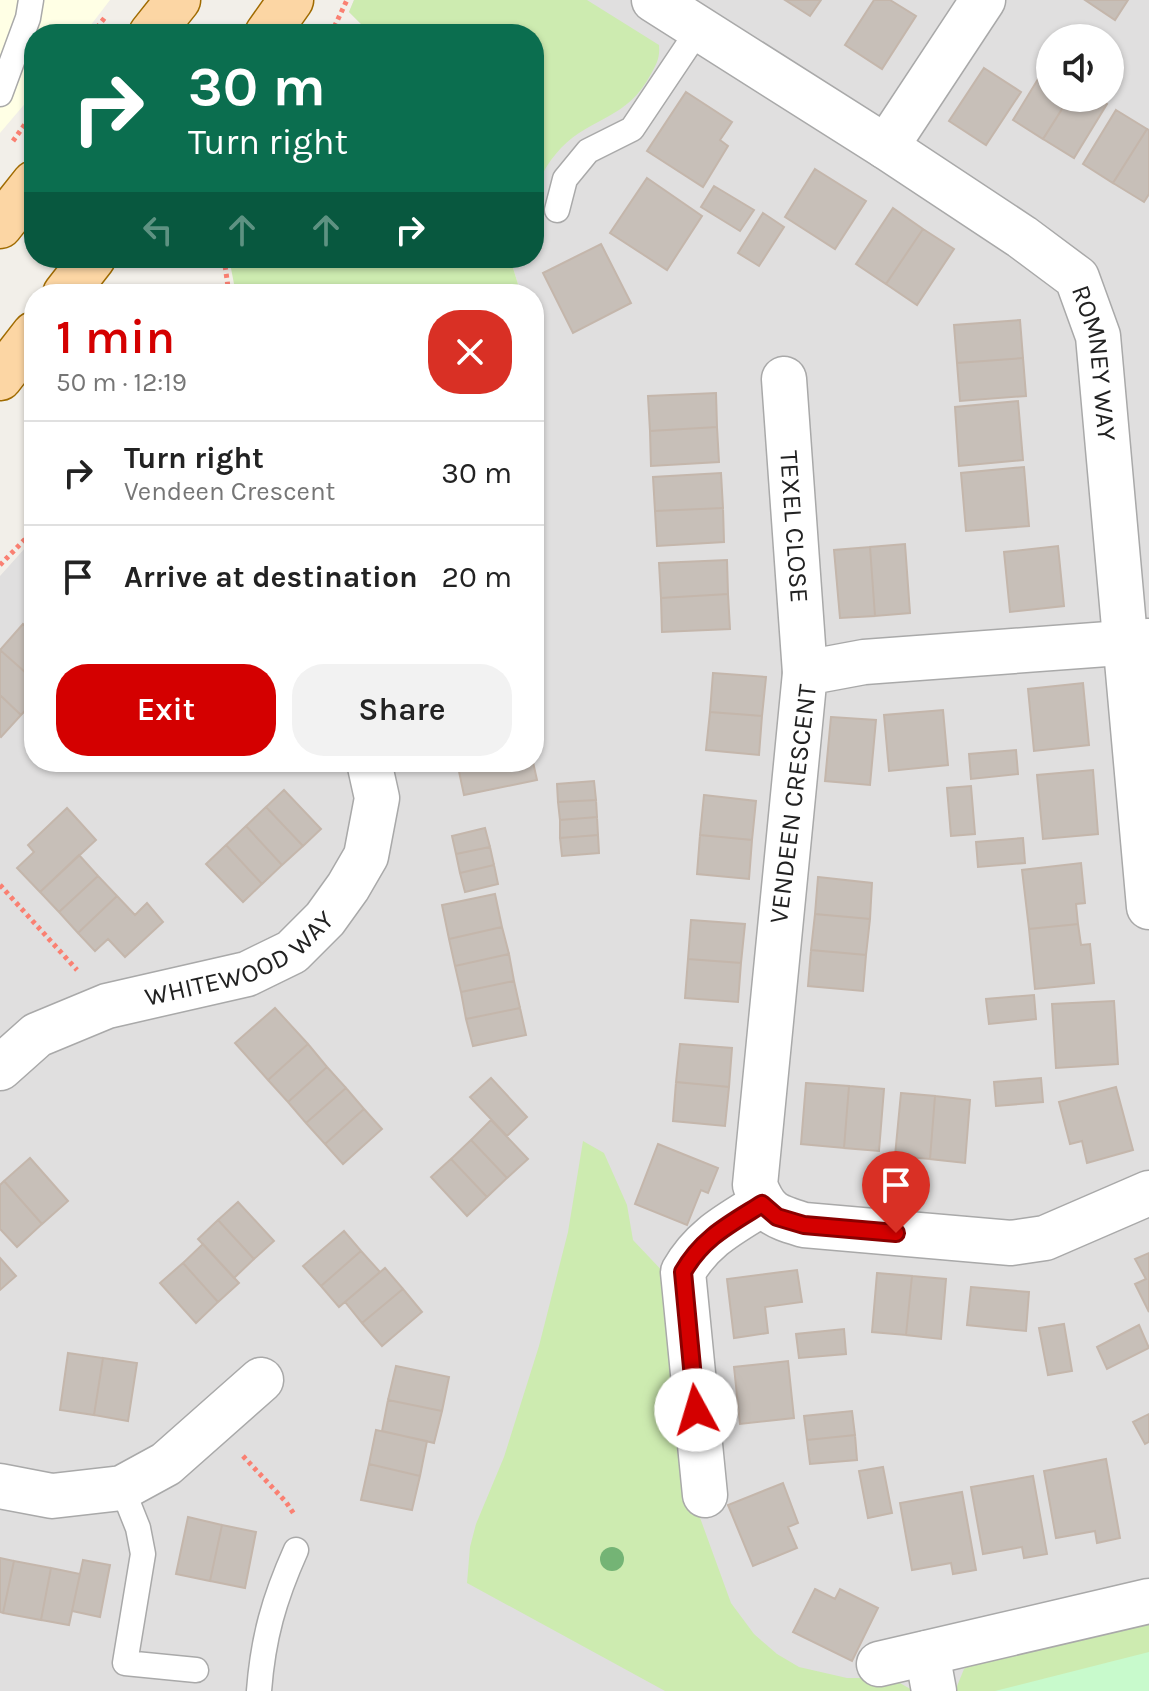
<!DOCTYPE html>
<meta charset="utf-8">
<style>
body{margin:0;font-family:Karla,sans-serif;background:#f2f2f2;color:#222;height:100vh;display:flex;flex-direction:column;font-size:30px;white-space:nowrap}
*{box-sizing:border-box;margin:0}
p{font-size:26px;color:#767676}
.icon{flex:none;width:44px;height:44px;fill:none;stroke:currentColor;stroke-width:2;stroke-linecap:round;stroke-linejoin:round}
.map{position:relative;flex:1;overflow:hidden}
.sheet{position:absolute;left:24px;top:284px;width:520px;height:488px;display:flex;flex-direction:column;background:#fff;border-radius:32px;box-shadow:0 2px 6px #0004}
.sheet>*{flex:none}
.banner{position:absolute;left:24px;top:24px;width:520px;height:244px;border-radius:32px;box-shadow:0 2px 6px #0004;background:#0b6e4f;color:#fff;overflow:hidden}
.buttons{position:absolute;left:1036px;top:24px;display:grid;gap:16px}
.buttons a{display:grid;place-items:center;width:88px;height:88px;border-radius:50%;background:#fff;box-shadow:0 2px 6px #0004;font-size:40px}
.pin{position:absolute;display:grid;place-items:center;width:68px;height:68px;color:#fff;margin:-82px -34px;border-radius:50% 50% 50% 0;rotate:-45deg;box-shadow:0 0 8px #0007}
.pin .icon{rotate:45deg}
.me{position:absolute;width:88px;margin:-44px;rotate:354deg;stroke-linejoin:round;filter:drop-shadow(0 0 6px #0008)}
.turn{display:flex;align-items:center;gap:28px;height:168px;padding:0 32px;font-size:36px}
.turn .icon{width:104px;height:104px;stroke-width:2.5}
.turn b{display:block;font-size:56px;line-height:68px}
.lanes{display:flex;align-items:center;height:76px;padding:0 32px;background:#0003;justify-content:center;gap:40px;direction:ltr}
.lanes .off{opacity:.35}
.round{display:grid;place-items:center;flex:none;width:84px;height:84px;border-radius:32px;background:#f2f2f2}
.overview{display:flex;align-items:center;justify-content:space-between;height:136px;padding:0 32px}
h1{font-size:48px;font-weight:600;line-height:60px;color:#d40000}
.cta{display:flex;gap:16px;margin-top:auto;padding:16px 32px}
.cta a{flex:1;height:92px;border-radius:32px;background:#d40000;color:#fff;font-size:32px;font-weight:600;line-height:92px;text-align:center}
.cta a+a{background:#f2f2f2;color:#222}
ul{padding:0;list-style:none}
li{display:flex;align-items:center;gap:24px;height:104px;padding:0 32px;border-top:2px solid #e0e0e0}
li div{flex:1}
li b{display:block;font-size:30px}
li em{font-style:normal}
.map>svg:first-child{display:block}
</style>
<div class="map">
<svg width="1149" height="1691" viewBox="0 0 1149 1691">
<rect width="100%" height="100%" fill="#f2efe9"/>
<path fill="#e0dfdf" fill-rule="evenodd" d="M354,0H1149V1691H0V576L34,538V762H534V294H521L510,258H534V34H371L349,12ZM1050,38H1110V98H1050Z"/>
<path fill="#ffffe5" d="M0,0H110L84,34H34V93L0,133Z"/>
<path fill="#cdebb0" d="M354,0H587L659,45C660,58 657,63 651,74C627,120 592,116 561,148C547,163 539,178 534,197V34H371L349,12Z
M229,258H510L521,294H240L235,289Z
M583,1141L604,1153L627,1205L633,1240L668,1277L699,1515L731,1603L754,1634L777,1654L799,1667L847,1678H891L914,1691H665L467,1583L470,1547L476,1524L504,1457L539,1346L568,1232Z
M1149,1620V1691H955L964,1669L976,1660Z"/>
<path fill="#c8facc" d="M1149,1652V1691H995Z"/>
<path fill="#c7bfb8" stroke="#c4b6ab" stroke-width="2" d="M785,0H821L810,16Z
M874,0H890L916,16L882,69L845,45Z
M1085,0H1128L1115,20Z
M1046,66L1050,68V98H1069L1043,139L1013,120Z
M984,68L1021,92L986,145L949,121Z
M686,92L732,122L720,140L728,146L703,187L647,151Z
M1069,98H1098L1107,104L1074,158L1043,139Z
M1116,110L1147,129L1113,183L1083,164Z
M1147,129L1149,130V194L1144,202L1113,183Z
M815,169L866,201L835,249L785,217Z
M647,178L702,216L667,270L610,233Z
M714,186L754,210L740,231L701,207Z
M893,208L923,229L886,284L856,264Z
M763,213L784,227L759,266L738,253Z
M923,229L954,249L917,305L886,284Z
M601,244L631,303L573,333L543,273Z
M1020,320L1023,358L957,363L954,325Z
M1023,358L1026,396L960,401L957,363Z
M716,393L717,427L650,431L648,396Z
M1018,401L1023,460L959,466L955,407Z
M717,427L719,462L651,466L650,431Z
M1024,467L1029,526L966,531L961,473Z
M721,473L723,508L655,511L653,477Z
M723,508L724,542L657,546L655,511Z
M905,544L910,613L875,616L870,547Z
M1058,546L1064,606L1010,612L1004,552Z
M870,547L875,616L840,618L834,550Z
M727,560L728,594L661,598L659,563Z
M728,594L730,629L662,632L661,598Z
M23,624L34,634V680L0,650Z
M0,650L34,680V701L21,715L0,695Z
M713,673L766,677L762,716L710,712Z
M1083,683L1089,745L1034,751L1028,689Z
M0,695L21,715L1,737L0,736Z
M943,710L948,765L889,771L884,715Z
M710,712L762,716L759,755L706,750Z
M831,717L876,720L870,785L825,781Z
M1016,750L1018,774L971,779L969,754Z
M457,762H533L537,780L464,795Z
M1093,770L1098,834L1043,839L1037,775Z
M594,781L596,800L558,802L557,784Z
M971,786L975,834L951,836L947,788Z
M284,790L321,829L303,846L266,807Z
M704,795L756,801L752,840L700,835Z
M596,800L597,817L560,820L558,802Z
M266,807L303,846L282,865L246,826Z
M67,808L96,840L40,892L17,868L34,852L28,845Z
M597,817L598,835L560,838V820Z
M246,826L282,865L262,884L226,845Z
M485,828L490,847L456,854L452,836Z
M598,835L599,853L562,856L560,838Z
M700,835L752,840L749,879L697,874Z
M1023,838L1025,863L978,867L976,842Z
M226,845L262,884L243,902L206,864Z
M490,847L494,865L460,873L456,854Z
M79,855L98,876L59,912L40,892Z
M1081,863L1085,903L1076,904L1078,924L1029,929L1022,870Z
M494,865L498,884L465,892L460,873Z
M98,876L117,896L78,933L59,912Z
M818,877L872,883L870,919L815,914Z
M495,894L502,927L449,939L442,905Z
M117,896L135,915L147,903L163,922L125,957L108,939L95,951L78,933Z
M815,914L870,919L866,955L811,950Z
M691,920L745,924L741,963L688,959Z
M1078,924L1081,945L1090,944L1094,983L1035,989L1029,929Z
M502,927L509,954L455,966L449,939Z
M811,950L866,955L863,991L808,986Z
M509,954L514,981L461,992L455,966Z
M688,959L741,963L738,1002L685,998Z
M514,981L520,1008L466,1019L461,992Z
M1034,995L1036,1019L989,1024L986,999Z
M1114,1001L1118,1064L1056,1068L1052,1004Z
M275,1008L308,1044L268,1080L235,1043Z
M520,1008L526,1035L473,1046L466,1019Z
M308,1044L327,1067L288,1102L268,1080Z
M680,1044L732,1048L729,1087L676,1082Z
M327,1067L346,1088L306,1123L288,1102Z
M491,1078L527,1117L507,1136L470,1097Z
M1041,1078L1043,1102L996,1106L994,1082Z
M676,1082L729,1087L725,1126L673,1121Z
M806,1083L849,1086L844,1148L801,1144Z
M849,1086L884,1089L879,1151L844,1148Z
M1116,1087L1133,1150L1087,1163L1082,1141L1070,1144L1059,1102Z
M346,1088L364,1109L325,1144L306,1123Z
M901,1093L935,1096L930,1159L895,1156Z
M935,1096L970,1100L965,1163L930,1159Z
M364,1109L382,1129L343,1164L325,1144Z
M491,1120L528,1159L507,1178L471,1140Z
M471,1140L507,1178L487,1197L451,1159Z
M658,1144L718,1168L708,1193L701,1190L687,1225L635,1204Z
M30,1158L68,1201L42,1224L4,1181Z
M451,1159L487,1197L467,1216L431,1177Z
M4,1181L42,1224L17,1247L0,1229V1185Z
M238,1202L274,1241L254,1259L218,1220Z
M218,1220L254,1259L234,1278L198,1239Z
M344,1231L361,1251L321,1286L303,1266Z
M203,1244L239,1283L218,1302L183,1263Z
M361,1251L380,1272L339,1307L321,1286Z
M1149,1253V1312L1135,1284L1146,1279L1135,1259Z
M0,1258L16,1276L0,1290Z
M183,1263L218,1302L196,1323L160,1283Z
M385,1268L403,1289L362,1323L345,1302Z
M797,1270L802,1302L765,1307L768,1333L734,1338L727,1279Z
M877,1273L912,1276L906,1335L872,1332Z
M912,1276L946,1279L941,1339L906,1335Z
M971,1287L1029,1292L1026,1331L967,1325Z
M403,1289L422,1312L382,1346L362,1323Z
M1064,1324L1072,1371L1048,1375L1039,1328Z
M1139,1325L1149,1348L1107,1369L1097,1347Z
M844,1329L846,1354L799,1358L796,1334Z
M68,1353L103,1358L94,1415L60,1410Z
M103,1358L137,1363L128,1421L94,1415Z
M788,1361L794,1418L740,1424L734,1367Z
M396,1366L449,1377L442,1411L388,1400Z
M388,1400L442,1411L434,1443L382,1431Z
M852,1411L855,1435L807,1440L804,1416Z
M1149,1414V1442L1145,1444L1133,1422Z
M376,1430L427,1441L420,1476L369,1464Z
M855,1435L857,1460L810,1464L807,1440Z
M1106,1459L1120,1538L1097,1543L1095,1531L1056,1538L1044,1471Z
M369,1464L420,1476L412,1510L361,1500Z
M883,1467L892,1513L868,1518L859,1471Z
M1033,1476L1047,1554L1024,1558L1022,1547L983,1554L971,1487Z
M783,1483L798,1523L788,1527L797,1548L753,1566L728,1505Z
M962,1492L976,1570L953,1574L951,1563L912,1570L900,1503Z
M188,1517L222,1525L210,1581L176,1574Z
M222,1525L256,1532L245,1588L210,1581Z
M0,1558L14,1561L3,1613L0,1612Z
M83,1560L110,1565L100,1617L72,1611Z
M14,1561L51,1568L41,1620L3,1613Z
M51,1568L80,1574L69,1625L41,1620Z
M815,1589L835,1599L840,1589L878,1608L852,1661L793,1632Z"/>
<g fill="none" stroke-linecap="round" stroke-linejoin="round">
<defs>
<path id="lane" d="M0,94L28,18L31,0
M557,210L565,179L588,151L632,129L699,29
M122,1488L138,1528L143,1554L125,1663L196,1670
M259,1691C263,1638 274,1599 296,1550"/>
<g id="street">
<path id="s1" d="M654,0L886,147L1022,237L1077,278L1098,336L1149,907"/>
<path d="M886,147L983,0"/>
<path id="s2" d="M784,379L805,673"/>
<path d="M1149,641L864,662L805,673L755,1185C766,1214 775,1216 804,1225L1011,1243L1045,1238L1149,1193"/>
<path id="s3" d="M0,1068L37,1035L107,1006L247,974L292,952L325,919L348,887L366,856L377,798L369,762"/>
<path d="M0,1486L52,1496L122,1488L166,1464L261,1380"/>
<path d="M705,1495L683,1272C702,1238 730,1224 762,1204"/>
<path d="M927,1653L934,1691"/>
<path d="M879,1664L1149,1601"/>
</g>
<path id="primary" d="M151,34L178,0
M267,34L291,0
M0,226L34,183
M65,294L93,258
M0,378L34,334"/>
</defs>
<use href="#lane" stroke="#a9a9a9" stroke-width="27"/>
<use href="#street" stroke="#a9a9a9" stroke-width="47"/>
<use href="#primary" stroke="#a06b00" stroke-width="47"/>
<path stroke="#fa8072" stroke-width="5" stroke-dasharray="4 4" stroke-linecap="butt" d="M92,34L106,16
M331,34L347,0
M13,141L28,120
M224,258L229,294
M0,565L34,530
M0,885L77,970
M243,1456L286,1502L294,1514"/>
<use href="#lane" stroke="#fff" stroke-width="24"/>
<use href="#street" stroke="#fff" stroke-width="44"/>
<use href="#primary" stroke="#fcd6a4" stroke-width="44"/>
<path stroke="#fa8072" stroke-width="5" stroke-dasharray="4 4" stroke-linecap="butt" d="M333,26L344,34"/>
</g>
<circle fill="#74b475" cx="612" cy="1559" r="12"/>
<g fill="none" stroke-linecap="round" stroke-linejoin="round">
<defs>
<path id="route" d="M696,1410L683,1272C702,1238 730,1224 762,1204L777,1217L804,1225L896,1233"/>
</defs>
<use href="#route" stroke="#8a0000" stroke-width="20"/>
<use href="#route" stroke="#d40000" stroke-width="14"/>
</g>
<g text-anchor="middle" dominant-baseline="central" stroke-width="6" stroke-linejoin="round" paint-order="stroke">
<g font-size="26" fill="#222" stroke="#fff">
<text stroke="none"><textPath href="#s1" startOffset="594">ROMNEY WAY</textPath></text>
<text stroke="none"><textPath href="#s2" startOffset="148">TEXEL CLOSE</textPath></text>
<text transform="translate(793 804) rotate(-83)">VENDEEN CRESCENT</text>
<text stroke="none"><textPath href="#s3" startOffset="268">WHITEWOOD WAY</textPath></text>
</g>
</g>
</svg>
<div class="buttons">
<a><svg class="icon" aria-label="sound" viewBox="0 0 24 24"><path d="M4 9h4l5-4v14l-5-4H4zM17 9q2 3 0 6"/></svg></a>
</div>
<div class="pin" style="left:896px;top:1233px;background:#d93025"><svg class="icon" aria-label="arrive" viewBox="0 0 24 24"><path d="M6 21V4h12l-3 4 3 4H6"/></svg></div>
<svg class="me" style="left:696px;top:1410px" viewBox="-20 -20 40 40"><circle r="19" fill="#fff"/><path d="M0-13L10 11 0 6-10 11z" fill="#d40000"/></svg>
<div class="banner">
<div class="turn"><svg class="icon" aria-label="right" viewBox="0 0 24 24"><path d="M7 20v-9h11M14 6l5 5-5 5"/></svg><div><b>30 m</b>Turn right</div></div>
<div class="lanes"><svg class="icon off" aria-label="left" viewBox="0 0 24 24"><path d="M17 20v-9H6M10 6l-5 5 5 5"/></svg><svg class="icon off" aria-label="ahead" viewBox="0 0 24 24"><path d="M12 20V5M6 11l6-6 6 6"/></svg><svg class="icon off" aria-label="ahead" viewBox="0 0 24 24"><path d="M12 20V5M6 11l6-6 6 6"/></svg><svg class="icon" aria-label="right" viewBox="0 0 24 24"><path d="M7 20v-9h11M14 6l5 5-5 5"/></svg></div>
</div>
<section class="sheet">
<div class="overview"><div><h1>1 min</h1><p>50 m · 12:19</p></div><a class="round" style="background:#d93025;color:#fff"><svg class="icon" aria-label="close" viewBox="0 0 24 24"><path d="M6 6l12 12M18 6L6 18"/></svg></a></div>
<ul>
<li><svg class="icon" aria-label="right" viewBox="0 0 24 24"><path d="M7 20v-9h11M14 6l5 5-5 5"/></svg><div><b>Turn right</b><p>Vendeen Crescent</p></div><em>30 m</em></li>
<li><svg class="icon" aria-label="arrive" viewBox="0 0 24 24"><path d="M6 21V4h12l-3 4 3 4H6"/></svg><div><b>Arrive at destination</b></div><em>20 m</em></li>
</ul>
<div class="cta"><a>Exit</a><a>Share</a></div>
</section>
</div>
